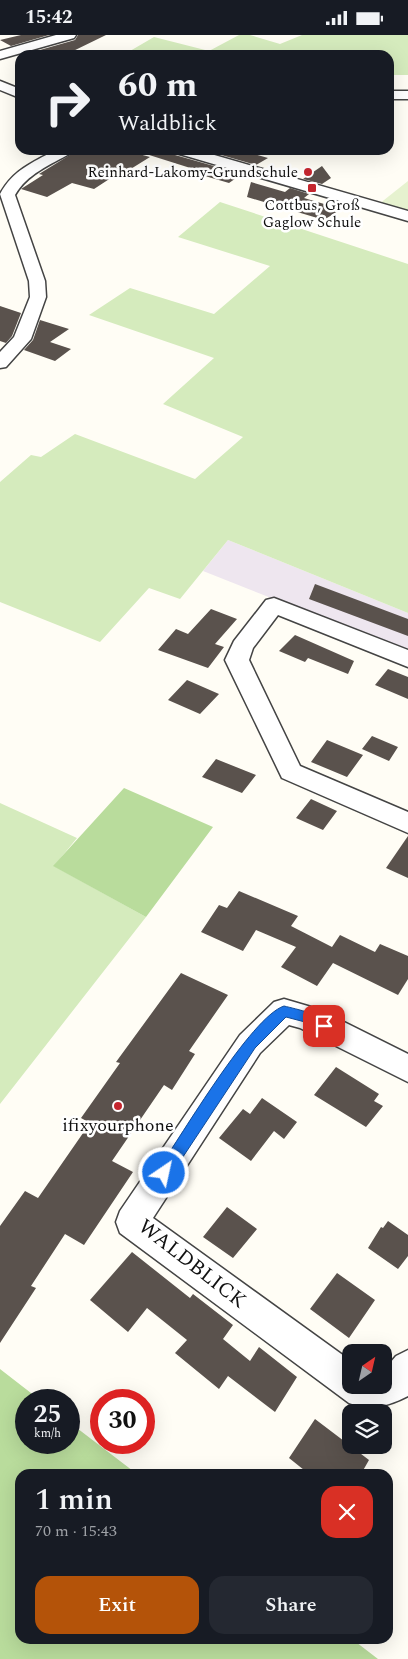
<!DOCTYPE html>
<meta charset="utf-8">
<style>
body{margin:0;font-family:Spectral,serif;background:#242831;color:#f1f3f6;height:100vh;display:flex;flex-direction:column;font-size:19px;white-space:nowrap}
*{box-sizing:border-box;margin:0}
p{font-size:16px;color:#9ea1a6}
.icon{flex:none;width:28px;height:28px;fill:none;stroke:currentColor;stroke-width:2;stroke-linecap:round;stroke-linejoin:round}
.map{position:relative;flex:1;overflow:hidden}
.details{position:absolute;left:15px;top:1434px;width:378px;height:175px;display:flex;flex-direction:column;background:#171b24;border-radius:15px;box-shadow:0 5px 20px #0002}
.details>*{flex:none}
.hud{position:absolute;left:15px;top:15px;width:379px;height:105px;border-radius:15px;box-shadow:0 5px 20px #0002;background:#171b24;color:#f1f3f6;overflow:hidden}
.needle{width:32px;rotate:34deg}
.fabs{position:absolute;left:342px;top:1309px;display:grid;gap:10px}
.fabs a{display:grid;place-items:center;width:50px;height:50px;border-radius:10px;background:#171b24;box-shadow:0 5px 20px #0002;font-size:25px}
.speed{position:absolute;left:15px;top:1354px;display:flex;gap:10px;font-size:25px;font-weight:700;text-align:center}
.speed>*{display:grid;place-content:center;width:65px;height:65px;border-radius:50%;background:#171b24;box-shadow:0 5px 20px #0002;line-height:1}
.speed small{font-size:12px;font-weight:400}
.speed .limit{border:8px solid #d22;background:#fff;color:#111}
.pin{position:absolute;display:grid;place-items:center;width:42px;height:42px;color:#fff;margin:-21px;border-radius:10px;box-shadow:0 2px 8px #0006}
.me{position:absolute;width:55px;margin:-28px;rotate:34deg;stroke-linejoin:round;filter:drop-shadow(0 0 4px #0008)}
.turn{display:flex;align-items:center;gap:18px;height:105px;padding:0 20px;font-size:22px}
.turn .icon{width:65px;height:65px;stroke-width:2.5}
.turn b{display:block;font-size:35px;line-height:42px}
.round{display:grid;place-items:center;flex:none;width:52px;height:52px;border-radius:15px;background:#242831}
.overview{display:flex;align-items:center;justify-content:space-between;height:85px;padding:0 20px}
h1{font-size:30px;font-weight:600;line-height:38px}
.button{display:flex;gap:10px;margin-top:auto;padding:10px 20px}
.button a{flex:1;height:58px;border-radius:15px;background:#b45309;color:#fff;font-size:20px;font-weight:600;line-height:58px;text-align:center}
.button a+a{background:#242831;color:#f1f3f6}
.status{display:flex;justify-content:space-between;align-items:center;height:35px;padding:0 25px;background:#171b24;direction:ltr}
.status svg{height:14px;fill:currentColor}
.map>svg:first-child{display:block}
</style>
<div class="status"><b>15:42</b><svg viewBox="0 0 49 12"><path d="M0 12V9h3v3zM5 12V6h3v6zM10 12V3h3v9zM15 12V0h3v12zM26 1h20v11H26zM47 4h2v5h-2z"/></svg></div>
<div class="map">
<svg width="408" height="1624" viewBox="0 0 408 1624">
<rect width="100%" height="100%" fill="#fffdf5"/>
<path fill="#eee6ef" d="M228,505L408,578V617L203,536Z"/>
<path fill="#d5ebbd" d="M239,0H250L280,9L302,0H408V40H389V20H144L130,16L154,2L209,16Z
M220,167L408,229V578L228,505L180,564L149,553L100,607L0,567V447L31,420L41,422L75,399L195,444L243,402L163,369L214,323L89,280L130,253L214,279L270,231L178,202Z
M0,768L77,803L54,831L146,882L0,1069Z"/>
<path fill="#b9dc9c" d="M124,753L213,792L146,882L53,831Z
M0,1334L40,1365H26V1408H69V1387L137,1439H20V1604H352L378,1624H0Z"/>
<path fill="#e6f2cf" d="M408,146V177L379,169Z"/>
<path fill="#5a524d" d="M21,0H49L11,11L0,5Z
M78,0H106L65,20L26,19L75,5Z
M78,115H124L150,122L121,140L117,139L94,154L72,148L47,162L21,154L43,140L39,139Z
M146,115H172L175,120L242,139L229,148L198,139L203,137L146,119Z
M204,115H240L268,123L256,130Z
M322,131L331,143L322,149L303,144Z
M251,147L285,157L290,153L309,159L304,163L341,174L324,185L247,162Z
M0,271L21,278L12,301L6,308L0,306Z
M40,285L69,294L50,307L71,314L55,326L24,315L33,305Z
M315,549L408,584V601L309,564Z
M211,574L237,584L215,609L224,612L208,633L158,615L176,594L188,599Z
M295,600L354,626L348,639L308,623L305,627L279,616Z
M388,634L408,642V664L375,650Z
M187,645L219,659L200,679L168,665Z
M372,701L398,712L389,726L362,714Z
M327,705L363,720L347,742L311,727Z
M216,724L256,740L242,758L202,742Z
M311,764L337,776L323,795L296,783Z
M408,801V843L386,833Z
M239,856L298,881L291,891L332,912L340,900L375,917L380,909L408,921V944L398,960L333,928L317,951L281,932L296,912L256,895L243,916L201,897L219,870L227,873Z
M181,938L228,960L189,1016L195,1019L172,1055L164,1050L112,1126L133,1137L84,1210L65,1199L31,1251L36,1253L0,1308V1191L25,1156L38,1163L90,1088L81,1083L120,1028L116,1027Z
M336,1032L379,1059L374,1066L383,1071L366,1092L314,1060Z
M262,1063L297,1087L284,1104L274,1096L251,1126L219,1103L243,1074L250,1079Z
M227,1172L257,1194L233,1223L203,1202Z
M388,1186L408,1200V1221L398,1234L368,1213L381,1192L383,1193Z
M132,1217L190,1263L193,1259L233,1290L223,1304L250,1326L259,1312L297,1342L275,1377L228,1341L219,1354L175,1318L187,1305L147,1273L128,1297L90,1265Z
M337,1238L375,1265L349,1303L310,1274Z
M315,1384L369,1425L361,1439H309L289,1423Z"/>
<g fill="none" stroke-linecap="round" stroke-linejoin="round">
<defs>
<path id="minor" d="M56,0H76L74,3L0,24V16Z
M0,46L20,54V63L0,55Z
M389,56H408V64H389Z
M55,115H73L71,118C50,130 27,139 15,160L45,246L46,262L31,304L6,332L0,333V317L14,302L30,262L29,246L0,159C14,134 31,129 55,115Z
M174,115H197L408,176V186L176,118Z
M274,563L408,615V632L278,580L253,613L249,625L300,731L408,777V798L282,743L225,625L234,606L266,565Z
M284,964L318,974L408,1019V1047L300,993L289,990L260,1018L153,1183L351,1326V1350H384V1335L396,1321L408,1315V1361C389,1371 370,1376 349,1368L120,1198L116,1187L120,1176L240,1000L274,967Z"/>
</defs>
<use href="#minor" stroke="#444" stroke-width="3"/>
<use href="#minor" fill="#fff" fill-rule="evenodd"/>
</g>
<path fill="#1a73e8" stroke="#114b97" d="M284,971C296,974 325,980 331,991L329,995L324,997L305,987L286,982L255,1013L169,1143L164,1144L159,1143L157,1138L159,1133C182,1100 251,982 284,971Z"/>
<g fill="#c4262e" stroke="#fff" stroke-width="2">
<circle cx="308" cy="137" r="5"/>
<rect x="307" y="148" width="10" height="10" rx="2.5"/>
<circle cx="118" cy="1071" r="5"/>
</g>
<g text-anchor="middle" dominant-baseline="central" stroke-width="5" stroke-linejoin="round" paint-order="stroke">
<g font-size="15" fill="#111" stroke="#fff" text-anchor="end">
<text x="298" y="137">Reinhard-Lakomy-Grundschule</text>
<text x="312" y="170" text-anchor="middle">Cottbus, Groß<tspan x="312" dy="17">Gaglow Schule</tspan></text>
</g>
<g font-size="18" fill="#111" stroke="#fff">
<text x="118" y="1090">ifixyourphone</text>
</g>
<g font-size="21" fill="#111" stroke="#fff">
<text transform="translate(192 1229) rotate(38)">WALDBLICK</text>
</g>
</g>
</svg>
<div class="fabs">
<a><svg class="needle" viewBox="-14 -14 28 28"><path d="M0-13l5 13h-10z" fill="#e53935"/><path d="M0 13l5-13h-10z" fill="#9ea1a6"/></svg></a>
<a><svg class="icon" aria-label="layers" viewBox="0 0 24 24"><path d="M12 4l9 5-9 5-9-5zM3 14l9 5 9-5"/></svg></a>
</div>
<div class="speed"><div>25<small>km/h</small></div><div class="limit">30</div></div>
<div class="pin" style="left:324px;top:991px;background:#d93025"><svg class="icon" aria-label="arrive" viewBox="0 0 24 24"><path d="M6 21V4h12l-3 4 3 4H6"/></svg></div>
<svg class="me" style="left:164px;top:1138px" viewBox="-20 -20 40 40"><circle r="17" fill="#1a73e8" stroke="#fff" stroke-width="3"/><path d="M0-11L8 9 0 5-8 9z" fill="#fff"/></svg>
<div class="hud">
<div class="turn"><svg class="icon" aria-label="right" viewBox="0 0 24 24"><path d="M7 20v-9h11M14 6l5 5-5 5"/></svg><div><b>60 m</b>Waldblick</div></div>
</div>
<section class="details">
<div class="overview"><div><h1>1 min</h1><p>70 m · 15:43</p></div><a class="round" style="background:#d93025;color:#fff"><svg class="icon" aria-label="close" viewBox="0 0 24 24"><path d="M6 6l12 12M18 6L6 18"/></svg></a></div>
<div class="button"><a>Exit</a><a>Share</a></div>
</section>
</div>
